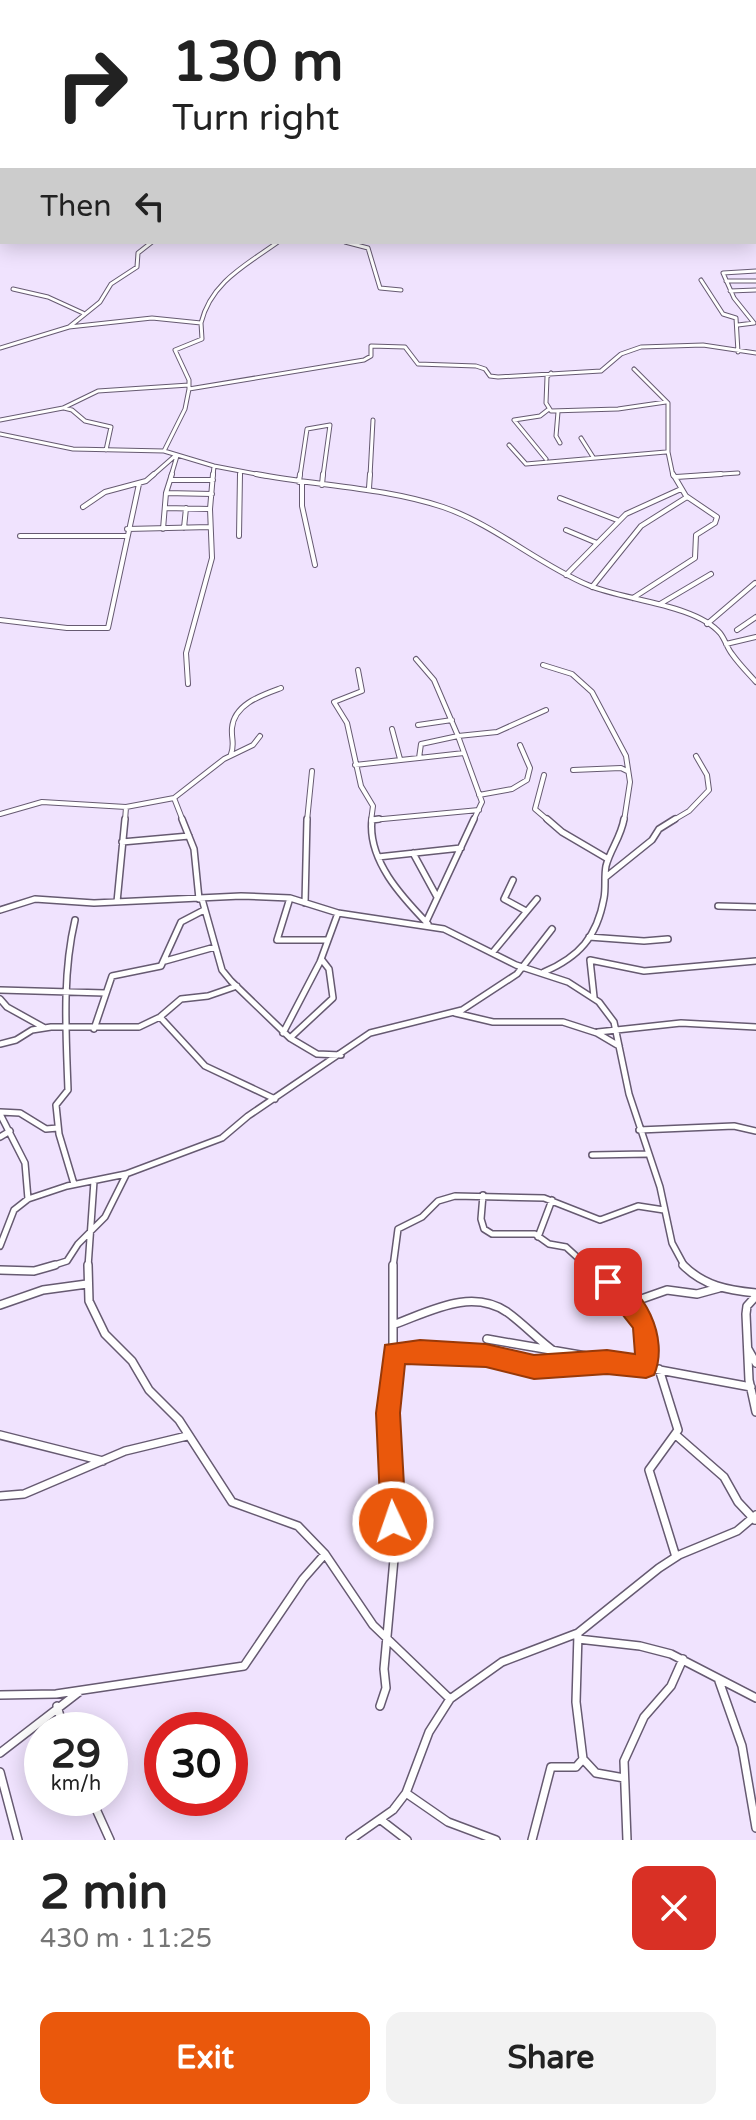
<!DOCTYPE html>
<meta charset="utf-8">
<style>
body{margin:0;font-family:"Varela Round",sans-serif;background:#f2f2f2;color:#222;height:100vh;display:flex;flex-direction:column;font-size:30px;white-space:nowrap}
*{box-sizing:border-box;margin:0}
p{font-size:26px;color:#767676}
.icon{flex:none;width:44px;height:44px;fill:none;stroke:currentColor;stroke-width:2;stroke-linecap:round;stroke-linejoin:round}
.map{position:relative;height:1840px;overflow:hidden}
.panel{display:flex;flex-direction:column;background:#fff;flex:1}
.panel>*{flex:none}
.top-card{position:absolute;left:0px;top:0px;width:756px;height:244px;box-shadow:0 4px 20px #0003;background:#fff;color:#222;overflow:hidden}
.speed{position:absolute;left:24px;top:1712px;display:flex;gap:16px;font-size:40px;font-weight:700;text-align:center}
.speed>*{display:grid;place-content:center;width:104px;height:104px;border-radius:50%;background:#fff;box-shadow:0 4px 20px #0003;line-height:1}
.speed small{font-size:20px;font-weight:400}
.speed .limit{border:12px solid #d22;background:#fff;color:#111}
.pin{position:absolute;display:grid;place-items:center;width:68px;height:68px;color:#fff;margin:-34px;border-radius:16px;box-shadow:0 4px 12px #0006}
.me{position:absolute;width:88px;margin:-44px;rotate:357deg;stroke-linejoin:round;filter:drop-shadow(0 0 6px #0008)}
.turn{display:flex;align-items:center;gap:28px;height:168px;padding:0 40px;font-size:36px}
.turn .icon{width:104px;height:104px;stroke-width:2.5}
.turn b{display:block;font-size:56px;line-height:68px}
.then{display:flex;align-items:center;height:76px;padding:0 40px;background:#0003;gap:16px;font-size:30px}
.round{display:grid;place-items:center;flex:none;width:84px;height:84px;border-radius:16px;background:#f2f2f2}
.overview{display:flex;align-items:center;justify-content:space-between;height:136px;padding:0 40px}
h1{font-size:48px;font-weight:800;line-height:60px}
.action{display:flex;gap:16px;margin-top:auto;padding:16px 40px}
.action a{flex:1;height:92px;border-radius:16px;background:#ea580c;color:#fff;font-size:32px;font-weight:800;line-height:92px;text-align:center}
.action a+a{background:#f2f2f2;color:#222}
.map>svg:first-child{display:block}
</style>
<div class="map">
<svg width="756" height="1840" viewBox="0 0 756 1840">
<rect width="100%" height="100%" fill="#f0e3fe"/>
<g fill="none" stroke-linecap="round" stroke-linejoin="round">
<defs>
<path id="minor-far4" d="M76,0L86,2
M200,0L205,2
M262,0L265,2
M473,0L484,2
M123,2L128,0
M172,2L178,0
M502,2L511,0"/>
<path id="minor-far3" d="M345,242L368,248L380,288L401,290
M701,280L723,314L736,318L738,352
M726,281H756
M13,289L48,297L83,313
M730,291L756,290
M201,323C211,282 246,265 278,242
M738,325L754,323L734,298L723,273L756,271
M69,327L152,318L201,323L202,339L175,350L189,380V389
M0,348L69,327L100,302L111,284L137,267L138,253L152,242
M634,369L668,403V452L673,476
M551,373L547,377L546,403L551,411L618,409L666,402
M64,408L72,410L85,421L111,427L106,450
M558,412L556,436L560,443
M0,420L63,408L98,391L189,385
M0,434L73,449L164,451L214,466L266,476
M581,438L593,457
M509,445L526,464L666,452
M164,451L185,409L189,389L364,360L371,356V346L405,347L418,364L476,366L485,369L490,376L498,377L601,371L621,354L641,347L703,345L756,353
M546,459L514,420L540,416L549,409
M152,476L176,455
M171,476L177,456
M213,476L214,466
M240,476V471
M300,476L307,429L330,425L323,476
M370,476L373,420
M690,476L738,473"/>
<path id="minor-far2" d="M256,474C318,486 382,487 443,507C495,525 538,564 588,585C622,600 695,604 720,633C725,639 727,648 732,654C739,664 748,673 756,682
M676,477L721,474
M171,480H213
M299,482L300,474
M302,483V506L315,565
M322,485L323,474
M369,488L370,474
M166,493L212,494
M560,498L617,520
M83,507L105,492L146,481L154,474
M165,508L210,509
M184,528L186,508
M127,529L210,527
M163,529L166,493L172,474
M566,530L597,543
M20,536H126
M239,536L240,474
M566,575L626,514L681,489
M592,587L641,526L687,497
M633,598L695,558L696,535L715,523L717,517L686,496L673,474
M660,604L711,574
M0,620L67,628H108L139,484
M707,624L755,583
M737,630L756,617
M726,644L756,637
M543,665L572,674L592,692L626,756L630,782L624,821
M358,670L362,691L334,702L347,723L361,786L373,806L371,821
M188,684L186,653L212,558L210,509L213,474
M418,725L452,720
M392,729L400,759
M231,754C235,744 231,738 232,728C234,704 262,695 281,688
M419,758L464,753
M355,765L419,758L421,744L458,736L434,680L416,659
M573,770L621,768L627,771
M544,775L535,809L549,821
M479,795L512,789L527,780L530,768L520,745
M174,798L183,821
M0,814L42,802L126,807L174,798L224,759L253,745L260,736
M372,820L479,810
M125,821L126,807
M307,821L312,771
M473,821L482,802L458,736L497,732L546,710
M672,821L689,811L709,790L707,775L696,756"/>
<path id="minor-far1" d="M182,819L194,849L199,899
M372,819C367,860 402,897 428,924
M547,819L562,832L608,859
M372,820L379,819
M122,842L189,836
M413,853L437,897
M378,857L461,848
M606,877L652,840L659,829L675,819
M513,880L504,899L526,911
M290,898L277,940H326
M202,899L222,970L231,981L290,1038L317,1054L341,1055
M117,902L125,819
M305,903L307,819
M718,906L756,907
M0,910L35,899L94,903L241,896L290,898L338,913L444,929L516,965L568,982L599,1002L614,1022L629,1094L660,1187L672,1243L685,1267
M426,922L474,819
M589,937L644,941L668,939
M493,952L537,899
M165,961L215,947
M544,972C579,957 597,937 604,898C606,888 604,876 606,866C610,850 621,837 624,819
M0,990L105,993
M594,997L590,960L644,971L756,961
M0,999L7,1007L43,1027
M455,1013L493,1022H563L597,1033L619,1046
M160,1017L205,1066L275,1099
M94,1029L112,976L161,966L181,922L204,910
M598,1032L681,1023L756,1027
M283,1033L320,962L338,913
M290,1038L333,998L329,969L322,960
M0,1044L16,1040L32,1030L51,1027H139L160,1017L181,999L208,996L237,986
M0,1112L20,1113L46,1129L58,1128
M0,1114L25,1163L28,1199
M639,1130L734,1126L756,1131
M0,1137L10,1131
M592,1155L647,1154
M74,1184L59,1134L56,1105L68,1090C66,1033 62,975 75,920
M483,1195L481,1219L484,1229L492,1234H535L549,1244L566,1247L588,1267
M538,1237L552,1200
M0,1246L14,1210L28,1199L67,1186L126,1174L222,1138L248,1116L370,1033L462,1010L517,974L552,929
M48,1267L67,1261L78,1244L105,1217L126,1175
M88,1267L94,1181
M393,1267L398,1229L422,1217L438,1201L455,1196L544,1198L600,1220L638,1206L664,1210"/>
<path id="minor" d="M88,1265L89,1301L105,1334L132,1361L149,1390L179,1420L232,1502L298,1526L325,1554L373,1625L450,1699
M586,1265C627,1300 648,1309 646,1367
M683,1265C704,1286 727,1290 756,1293
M0,1270L34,1271L55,1265
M756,1296L747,1306L746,1314L749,1380L756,1412
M630,1303L667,1290L697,1294L719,1288
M0,1305L43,1290L87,1284
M395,1324C431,1311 471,1288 507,1312C524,1324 538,1340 555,1352
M487,1339L609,1360
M748,1349L756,1363
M393,1353L420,1351L492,1356L534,1367L622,1363L751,1387
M659,1369L678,1430L649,1470L676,1557
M0,1435L103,1461
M677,1436L724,1477L738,1502L755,1520
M0,1496L24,1494L125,1451L187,1436
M578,1639L640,1646L671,1654L756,1698
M719,1681L742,1746L756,1828
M0,1695L56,1694L244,1666L303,1579L325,1554
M57,1706L64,1730
M380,1706L386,1688L384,1669L394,1559L388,1413L393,1381V1265
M0,1753L79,1692
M583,1759L596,1773L624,1778
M0,1772L18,1840
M406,1793L448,1822L496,1840
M91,1798L110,1840
M381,1820L407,1840
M350,1840L393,1810L406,1793L429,1732L450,1699L502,1662L578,1633L659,1568L679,1555L737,1531L756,1515
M532,1840L551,1767H576L583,1759L576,1702L578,1634
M627,1840L624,1761L644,1717L671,1686L683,1659"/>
</defs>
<use href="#minor-far4" stroke="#665a71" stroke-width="3"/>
<use href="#minor-far3" stroke="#665a71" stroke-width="5"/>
<use href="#minor-far2" stroke="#665a71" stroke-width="6"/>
<use href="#minor-far1" stroke="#665a71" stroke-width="8"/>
<use href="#minor" stroke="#665a71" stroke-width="10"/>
<use href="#minor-far4" stroke="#fff" stroke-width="2"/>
<use href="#minor-far3" stroke="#fff" stroke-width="3"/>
<use href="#minor-far2" stroke="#fff" stroke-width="4"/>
<use href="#minor-far1" stroke="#fff" stroke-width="5"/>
<use href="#minor" stroke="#fff" stroke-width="7"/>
</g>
<path fill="#ea580c" stroke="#983908" stroke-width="2" d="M608,1271C644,1286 670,1338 654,1375L646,1378L607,1374L534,1379L486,1367L405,1364L400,1413L406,1522L402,1531L393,1535L385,1531L381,1522L376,1413L385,1345L420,1340L486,1344L534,1355L607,1350L635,1354L633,1328L597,1282L600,1274Z"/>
</svg>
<div class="speed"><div>29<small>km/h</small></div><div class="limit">30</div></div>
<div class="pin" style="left:608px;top:1282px;background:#d93025"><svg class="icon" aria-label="arrive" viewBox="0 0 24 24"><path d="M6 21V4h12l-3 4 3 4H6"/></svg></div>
<svg class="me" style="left:393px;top:1522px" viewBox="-20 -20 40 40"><circle r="17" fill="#ea580c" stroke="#fff" stroke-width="3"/><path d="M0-11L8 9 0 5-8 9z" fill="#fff"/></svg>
<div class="top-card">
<div class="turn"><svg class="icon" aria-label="right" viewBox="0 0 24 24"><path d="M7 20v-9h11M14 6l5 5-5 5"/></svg><div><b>130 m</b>Turn right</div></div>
<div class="then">Then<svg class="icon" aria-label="left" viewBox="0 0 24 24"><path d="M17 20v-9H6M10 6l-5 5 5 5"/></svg></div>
</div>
</div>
<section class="panel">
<div class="overview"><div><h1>2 min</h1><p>430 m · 11:25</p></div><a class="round" style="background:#d93025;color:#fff"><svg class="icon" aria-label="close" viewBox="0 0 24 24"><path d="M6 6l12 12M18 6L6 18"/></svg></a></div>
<div class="action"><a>Exit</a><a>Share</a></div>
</section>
